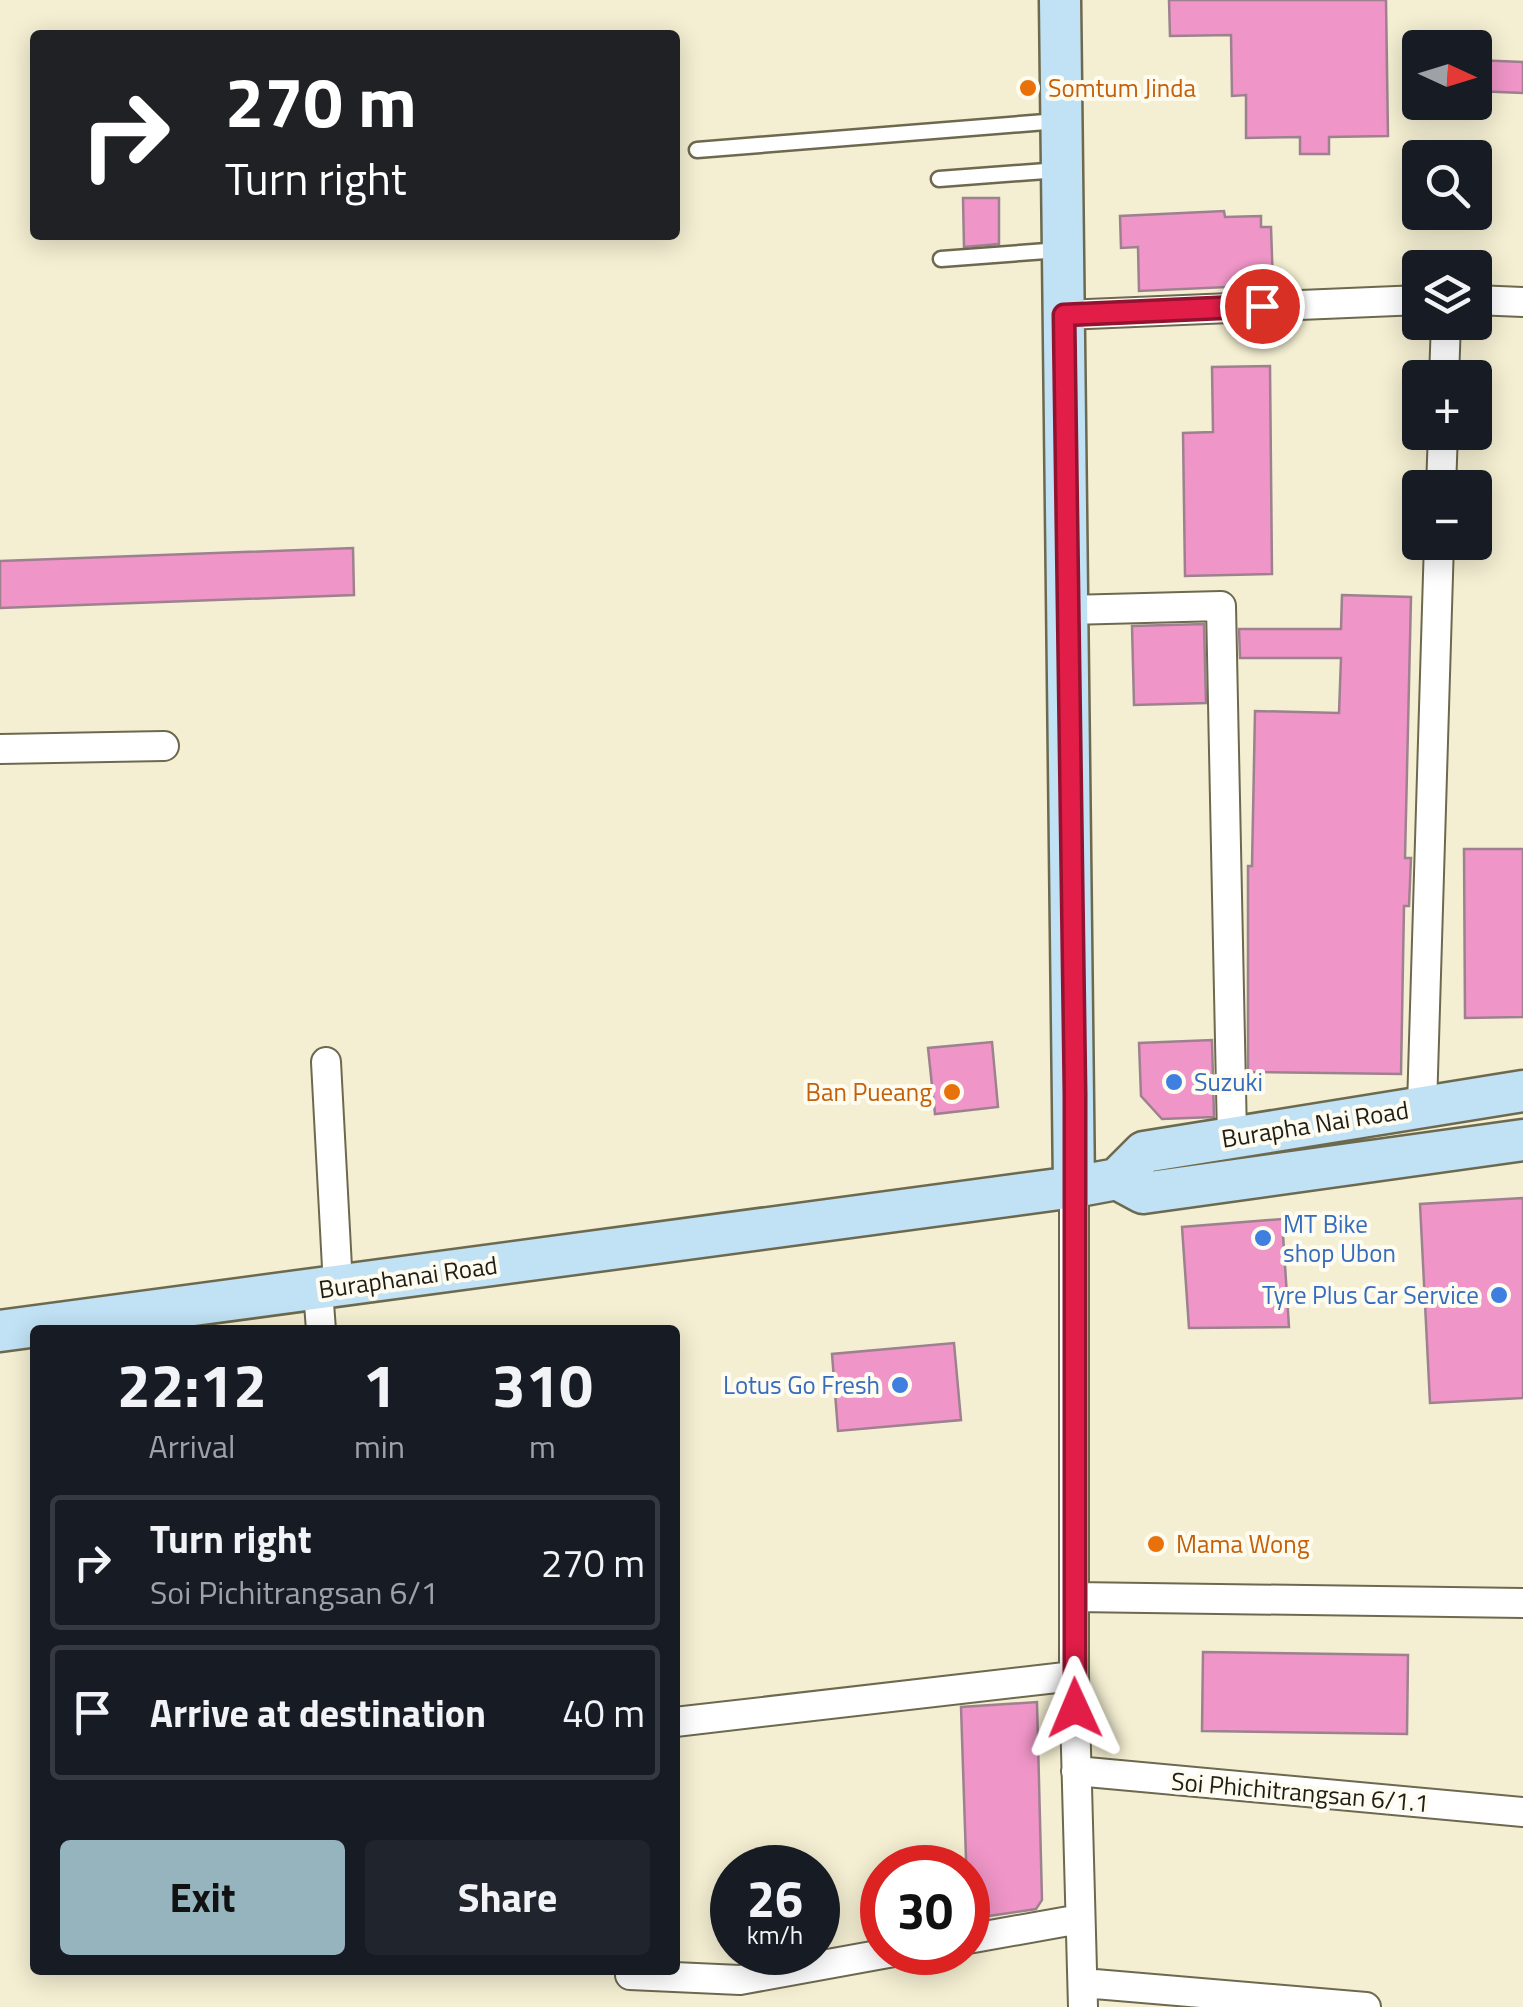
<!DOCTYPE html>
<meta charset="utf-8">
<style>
body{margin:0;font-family:"Titillium Web",sans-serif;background:#20242c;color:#f1f3f6;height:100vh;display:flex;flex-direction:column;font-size:38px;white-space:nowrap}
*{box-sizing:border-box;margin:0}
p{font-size:32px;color:#9ea1a6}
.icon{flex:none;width:55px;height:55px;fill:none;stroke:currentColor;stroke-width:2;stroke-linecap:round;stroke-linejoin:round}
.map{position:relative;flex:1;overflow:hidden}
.panel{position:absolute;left:30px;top:1325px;width:650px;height:650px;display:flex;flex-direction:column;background:#171b24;border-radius:10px;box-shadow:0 5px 25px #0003}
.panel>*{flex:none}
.top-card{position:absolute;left:30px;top:30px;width:650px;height:210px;border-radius:10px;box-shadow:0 5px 25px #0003;background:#202124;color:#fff;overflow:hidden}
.needle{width:65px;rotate:94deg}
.tools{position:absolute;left:1402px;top:30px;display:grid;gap:20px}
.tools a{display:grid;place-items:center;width:90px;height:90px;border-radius:10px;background:#171b24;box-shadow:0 5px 25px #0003;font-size:50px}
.speed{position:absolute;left:710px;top:1845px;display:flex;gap:20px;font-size:50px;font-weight:700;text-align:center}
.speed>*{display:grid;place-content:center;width:130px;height:130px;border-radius:50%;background:#171b24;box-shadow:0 5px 25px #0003;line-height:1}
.speed small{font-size:25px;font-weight:400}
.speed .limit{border:15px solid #d22;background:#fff;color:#111}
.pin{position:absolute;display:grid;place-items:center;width:85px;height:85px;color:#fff;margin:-42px;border:5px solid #fff;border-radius:50%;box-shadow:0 2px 10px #0007}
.me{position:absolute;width:110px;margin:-55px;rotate:359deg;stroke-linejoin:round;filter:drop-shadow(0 0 8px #0008)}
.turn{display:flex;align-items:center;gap:35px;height:210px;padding:0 30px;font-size:45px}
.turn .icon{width:130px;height:130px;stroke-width:2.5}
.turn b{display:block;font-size:70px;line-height:85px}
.eta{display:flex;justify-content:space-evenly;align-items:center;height:170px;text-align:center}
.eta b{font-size:60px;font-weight:700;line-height:70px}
.button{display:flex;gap:20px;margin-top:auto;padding:20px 30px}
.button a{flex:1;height:115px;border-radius:10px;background:#95b4be;color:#111;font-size:40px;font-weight:700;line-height:115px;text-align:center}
.button a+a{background:#20242c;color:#f1f3f6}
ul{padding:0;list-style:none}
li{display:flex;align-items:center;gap:30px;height:135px;margin:0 20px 15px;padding:0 10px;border:5px solid #363941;border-radius:10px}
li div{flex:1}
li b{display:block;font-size:38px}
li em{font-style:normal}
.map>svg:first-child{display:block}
</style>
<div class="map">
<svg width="1523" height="2007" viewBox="0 0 1523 2007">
<rect width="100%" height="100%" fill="#f4efd2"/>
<path fill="#ef95c7" stroke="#9d818f" stroke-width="2.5" d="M1169,0H1386L1388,136L1329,137V154H1300V137L1246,138V95L1232,96L1231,35L1170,36Z
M1475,60L1523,62V93L1475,91Z
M963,198H999V244L964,247Z
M1224,211L1225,217L1261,216V227H1271L1273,285L1139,291L1138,247L1121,248L1120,216Z
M1270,366L1272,574L1185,576L1183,433L1213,432L1212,367Z
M353,548L354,595L0,608V561Z
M1342,595L1411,597L1405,858H1411L1409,906H1404L1401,1074L1248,1072V866H1252L1255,711L1339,713L1341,658H1240L1239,629H1341Z
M1204,624L1206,703L1134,705L1132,626Z
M1464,849H1523V1017L1465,1018Z
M1212,1040L1214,1117L1162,1119L1141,1096L1139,1043Z
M992,1042L998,1107L935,1114L928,1048Z
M1523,1198V1398L1430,1403L1420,1204Z
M1282,1219L1289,1327L1189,1328L1182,1227Z
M954,1343L961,1420L838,1431L832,1354Z
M1203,1652L1408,1655L1407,1734L1202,1731Z
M1037,1702L1042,1900L1036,1909L968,1919L961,1707Z"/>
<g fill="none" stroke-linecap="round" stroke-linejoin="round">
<defs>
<path id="lane" d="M697,150L1058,121
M939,179L1059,170
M941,259L1060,250"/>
<path id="street" d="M1475,300L1523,302
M1064,315L1420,300
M1444,378L1446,322
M1441,488L1443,432
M1068,610L1221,606L1232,1137
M0,749L164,746
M326,1062L338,1286
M1422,1107L1439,542
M1074,1187V1676L1083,2007
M318,1290L321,1330
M1075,1597L1523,1603
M675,1722L1074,1676
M1076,1771L1523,1812
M968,1939L1080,1919
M630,1975L740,1980L894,1952
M1083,1983L1366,2007"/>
<path id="secondary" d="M1060,0L1074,1187
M1117,1179L1143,1193L1523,1140
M0,1331L1074,1187L1117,1179L1144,1152L1523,1091"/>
</defs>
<use href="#lane" stroke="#6d694f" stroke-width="19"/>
<use href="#street" stroke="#6d694f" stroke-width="32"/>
<use href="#secondary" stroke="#6d694f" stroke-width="45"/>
<use href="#lane" stroke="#fff" stroke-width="14"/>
<use href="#street" stroke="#fff" stroke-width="28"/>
<use href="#secondary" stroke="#c0e2f4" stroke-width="40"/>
</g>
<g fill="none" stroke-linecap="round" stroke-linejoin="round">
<defs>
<path id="route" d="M1075,1708V1094L1064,315L1262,306"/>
</defs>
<use href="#route" stroke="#92132f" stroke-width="25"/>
<use href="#route" stroke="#e11d48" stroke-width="18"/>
</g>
<g fill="#e8710a" stroke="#fefcf0" stroke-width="4">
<circle cx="1028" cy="88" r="10"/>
<circle cx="952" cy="1092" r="10"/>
<circle cx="1156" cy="1544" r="10"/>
</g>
<g fill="#3f7fe0" stroke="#fefcf0" stroke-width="4">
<circle cx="1174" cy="1082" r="10"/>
<circle cx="1263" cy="1238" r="10"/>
<circle cx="1499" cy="1295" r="10"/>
<circle cx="900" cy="1385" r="10"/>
</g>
<g text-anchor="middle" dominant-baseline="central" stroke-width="8" stroke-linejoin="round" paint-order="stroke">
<g font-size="25" fill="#c56008" stroke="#fefcf0" text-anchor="start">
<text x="1048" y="88">Somtum Jinda</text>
<text x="932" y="1092" text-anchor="end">Ban Pueang</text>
<text x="1176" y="1544">Mama Wong</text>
</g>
<g font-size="25" fill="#366cbe" stroke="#fefcf0" text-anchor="start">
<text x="1194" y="1082">Suzuki</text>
<text x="1283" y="1224">MT Bike<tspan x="1283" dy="29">shop Ubon</tspan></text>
<text x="1479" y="1295" text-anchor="end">Tyre Plus Car Service</text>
<text x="880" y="1385" text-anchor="end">Lotus Go Fresh</text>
</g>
<g font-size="25" fill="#201e14" stroke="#fefcf0">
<text transform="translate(1315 1124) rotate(-9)">Burapha Nai Road</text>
<text transform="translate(408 1277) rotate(-8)">Buraphanai Road</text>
<text transform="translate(1300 1792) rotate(5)">Soi Phichitrangsan 6/1.1</text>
</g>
</g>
</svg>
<div class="tools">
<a><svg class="needle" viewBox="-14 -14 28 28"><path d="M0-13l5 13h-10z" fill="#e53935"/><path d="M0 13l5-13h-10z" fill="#9ea1a6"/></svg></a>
<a><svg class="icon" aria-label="search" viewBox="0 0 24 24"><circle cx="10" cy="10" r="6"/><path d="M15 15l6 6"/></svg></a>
<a><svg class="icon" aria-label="layers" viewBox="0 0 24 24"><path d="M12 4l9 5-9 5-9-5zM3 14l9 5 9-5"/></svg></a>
<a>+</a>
<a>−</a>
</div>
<div class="speed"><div>26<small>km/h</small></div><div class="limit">30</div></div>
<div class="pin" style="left:1262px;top:306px;background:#d93025"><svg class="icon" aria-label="arrive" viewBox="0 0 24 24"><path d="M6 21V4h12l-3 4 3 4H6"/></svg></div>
<svg class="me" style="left:1075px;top:1708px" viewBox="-20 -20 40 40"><path d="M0-17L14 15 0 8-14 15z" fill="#e11d48" stroke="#fff" stroke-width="4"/></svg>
<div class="top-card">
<div class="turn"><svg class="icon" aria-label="right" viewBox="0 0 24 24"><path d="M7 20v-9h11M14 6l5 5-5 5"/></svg><div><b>270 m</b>Turn right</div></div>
</div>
<section class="panel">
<div class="eta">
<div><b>22:12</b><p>Arrival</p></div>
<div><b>1</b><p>min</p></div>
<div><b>310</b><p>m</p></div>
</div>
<ul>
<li><svg class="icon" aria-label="right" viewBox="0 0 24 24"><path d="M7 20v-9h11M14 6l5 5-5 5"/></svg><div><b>Turn right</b><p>Soi Pichitrangsan 6/1</p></div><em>270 m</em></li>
<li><svg class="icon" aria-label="arrive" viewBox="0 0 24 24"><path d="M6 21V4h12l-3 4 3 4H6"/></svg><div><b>Arrive at destination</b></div><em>40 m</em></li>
</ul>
<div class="button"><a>Exit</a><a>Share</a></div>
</section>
</div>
